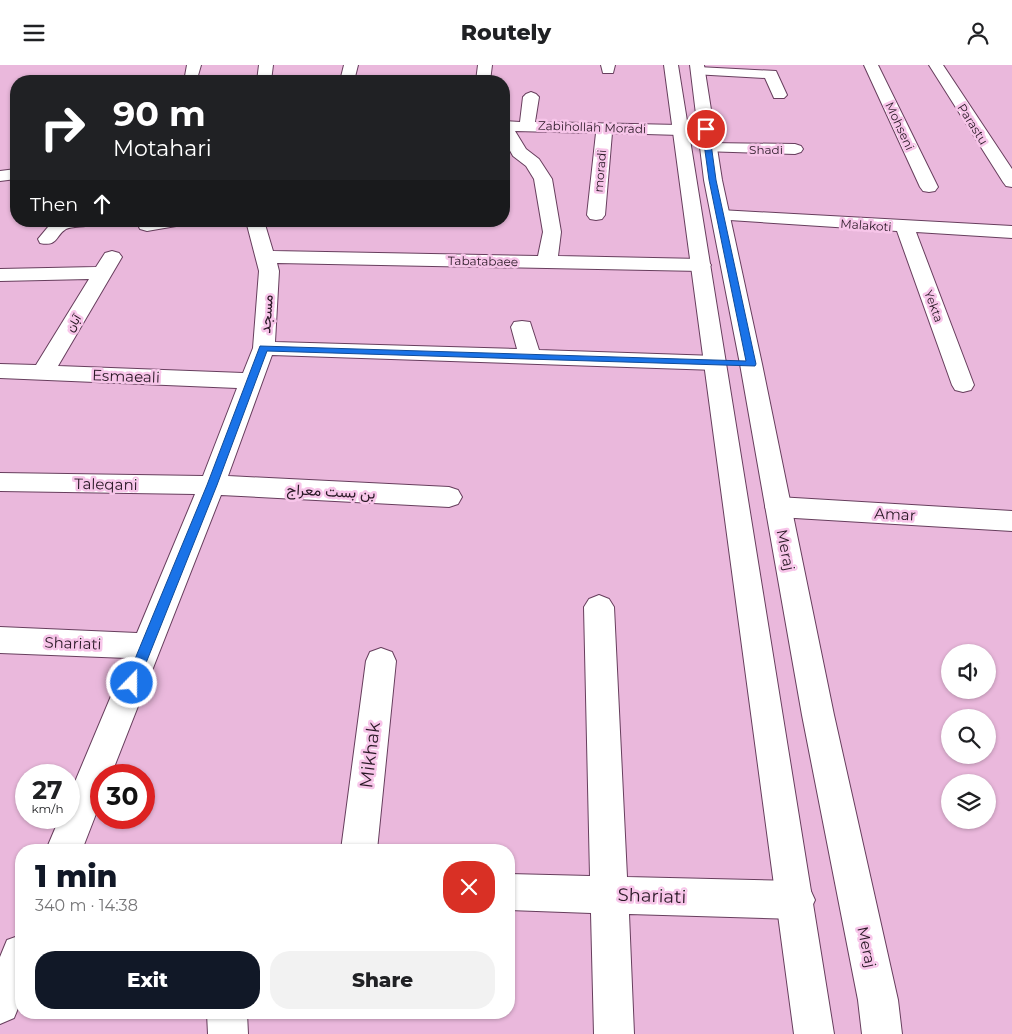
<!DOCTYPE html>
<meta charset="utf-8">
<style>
body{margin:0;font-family:Montserrat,Vazirmatn,sans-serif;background:#f2f2f2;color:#202124;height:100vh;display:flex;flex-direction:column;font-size:19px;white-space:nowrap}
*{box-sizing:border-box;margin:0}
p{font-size:16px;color:#757577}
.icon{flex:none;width:28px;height:28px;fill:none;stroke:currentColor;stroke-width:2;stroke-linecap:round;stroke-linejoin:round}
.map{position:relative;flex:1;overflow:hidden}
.panel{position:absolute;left:15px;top:779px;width:500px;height:175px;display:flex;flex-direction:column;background:#fff;border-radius:20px;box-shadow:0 1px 4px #0004}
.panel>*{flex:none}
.guide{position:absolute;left:10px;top:10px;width:500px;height:152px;border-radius:20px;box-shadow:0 1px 4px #0004;background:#202124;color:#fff;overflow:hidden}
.fabs{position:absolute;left:941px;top:579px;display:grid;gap:10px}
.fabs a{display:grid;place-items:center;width:55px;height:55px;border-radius:50%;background:#fff;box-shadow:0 1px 4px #0004;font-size:25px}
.speed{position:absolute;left:15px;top:699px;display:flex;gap:10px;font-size:25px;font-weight:700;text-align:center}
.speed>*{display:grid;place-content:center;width:65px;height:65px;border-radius:50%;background:#fff;box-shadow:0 1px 4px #0004;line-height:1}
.speed small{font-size:12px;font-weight:400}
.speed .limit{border:8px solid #d22;background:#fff;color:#111}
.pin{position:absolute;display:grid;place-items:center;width:42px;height:42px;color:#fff;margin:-21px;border:2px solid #fff;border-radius:50%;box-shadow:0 1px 5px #0007}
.me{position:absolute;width:55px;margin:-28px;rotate:22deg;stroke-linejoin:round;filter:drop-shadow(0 0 4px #0008)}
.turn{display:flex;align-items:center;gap:18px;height:105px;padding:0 20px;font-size:22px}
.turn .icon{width:65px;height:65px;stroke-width:2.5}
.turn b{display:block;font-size:35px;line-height:42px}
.then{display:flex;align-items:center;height:48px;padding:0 20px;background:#0003;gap:10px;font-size:19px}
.round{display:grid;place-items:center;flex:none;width:52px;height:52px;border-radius:20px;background:#f2f2f2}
.summary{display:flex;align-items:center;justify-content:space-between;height:85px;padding:0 20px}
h1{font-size:30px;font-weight:800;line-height:38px;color:#111827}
.action{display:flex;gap:10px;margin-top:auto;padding:10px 20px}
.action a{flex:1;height:58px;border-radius:20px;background:#111827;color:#fff;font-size:20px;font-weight:800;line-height:58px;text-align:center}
.action a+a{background:#f2f2f2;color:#202124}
header{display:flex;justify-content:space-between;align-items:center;height:65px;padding:0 20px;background:#fff;font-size:22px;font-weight:800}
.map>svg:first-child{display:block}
</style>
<header><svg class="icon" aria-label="menu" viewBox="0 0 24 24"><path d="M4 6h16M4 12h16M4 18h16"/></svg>Routely<svg class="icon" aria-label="person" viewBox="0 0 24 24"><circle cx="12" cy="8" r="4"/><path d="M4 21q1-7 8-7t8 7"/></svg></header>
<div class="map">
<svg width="1012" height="969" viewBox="0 0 1012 969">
<rect width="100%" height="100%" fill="#eab8dc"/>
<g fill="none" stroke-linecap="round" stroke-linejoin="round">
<defs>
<path id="minor" d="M187,0H201L197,14H187L185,11Z
M259,0H273L271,16H257Z
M344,0H358L354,16H340Z
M478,0H492L490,16H476Z
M601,0H615L613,8H603Z
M864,0H878L938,122L935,126L929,127L923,126L920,122Z
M929,0H943L1012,104V122L1006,121L1003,117Z
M698,2L776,6L787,30L784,33H774L765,13L693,9L691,6L693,3Z
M531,27L536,29L539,32L535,57L680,60L686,62L688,65L686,68L680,70L612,68L605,150L602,154L596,155L590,154L587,150L596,68L515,66L526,84L539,94L552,114L561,167L558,191L701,194L708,196L711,200L708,204L701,206L277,198L279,206L275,277L517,284L511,262L514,257L522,256L530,257L539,285L716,291L724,293L727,298L724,303L716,305L272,290L228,411L449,422L458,425L462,432L458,439L449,442L221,430L111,710H101V736L82,785H46L60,752H69V731L127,593L0,588V562L137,568L195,429L0,426V408L203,411L237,323L0,313V299L36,300L89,214L0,216V204L96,202L105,188L112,186L119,188L122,192L58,301L243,308L253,283L259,206L246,156H264L273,186L538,191L543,167L534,114L526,101L513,91L504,75V56L520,57L523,32L526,29Z
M708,78L795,79L801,81L803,84L801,87L795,89L702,86L700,83L702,80Z
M16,104V114L0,116V106Z
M720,145L1012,161V173L916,167L974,320L971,325L963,327L955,325L952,320L897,166L714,154L711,150L714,146Z
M53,156H93L91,160C84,162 72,161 66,164C55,171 58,182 40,178L38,174Z
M140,156H184L182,160L147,166L140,164L138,160Z
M778,432L1012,446V466L778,452L769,449L765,442L769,435Z
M599,530L609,534L614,542L627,812L796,816L809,822L815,835L809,848L796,854L629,849L634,969H594L591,848L509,845V809L590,811L584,542L589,534Z
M381,583L392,587L396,596L377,785H341L366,596L370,587Z
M21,870V936L14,953L0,959V892L7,875Z
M207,948H247L248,969H208Z"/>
<path id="major" d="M664,0H678L834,969H794Z
M690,0H704L722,115L762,299L834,650L898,935L902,969H862L858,935L802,650L740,299L704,115Z"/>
</defs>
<use href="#minor" stroke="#673e5d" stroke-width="2"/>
<use href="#major" stroke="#673e5d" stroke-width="2"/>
<use href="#minor" fill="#fff" fill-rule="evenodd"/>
<use href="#major" fill="#fff" fill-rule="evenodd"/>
</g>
<path fill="#1a73e8" stroke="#114b97" d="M706,62L709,64L716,115L756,299L755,301L267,286L217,420L138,618L136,622L132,624L127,622L125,618L207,420L260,281L746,296L709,115L702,64Z"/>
<g text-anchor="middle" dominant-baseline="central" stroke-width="5" stroke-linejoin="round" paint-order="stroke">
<g font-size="12" fill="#291825" stroke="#f7c5e9">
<text transform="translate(973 59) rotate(58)">Parastu</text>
<text transform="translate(900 61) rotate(65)">Mohseni</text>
<text transform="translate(592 62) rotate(2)">Zabihollah Moradi</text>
<text x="766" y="84">Shadi</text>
<text transform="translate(600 106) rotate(-85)">moradi</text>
<text transform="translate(866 160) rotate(4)">Malakoti</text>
<text transform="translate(483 196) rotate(1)">Tabatabaee</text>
<text transform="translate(934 241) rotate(70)">Yekta</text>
<text transform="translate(73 258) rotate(-59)">آبان</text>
</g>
<g font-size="15" fill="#291825" stroke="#f7c5e9">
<text transform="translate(266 249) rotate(-86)">مسجد</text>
<text transform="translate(126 311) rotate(2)">Esmaeali</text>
<text transform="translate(106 419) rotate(1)">Taleqani</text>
<text transform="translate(331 426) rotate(3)">بن بست معراج</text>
<text transform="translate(895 449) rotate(3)">Amar</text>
<text transform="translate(786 485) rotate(79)">Meraj</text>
<text transform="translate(73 578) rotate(2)">Shariati</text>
<text transform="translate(867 882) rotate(78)">Meraj</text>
</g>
<g font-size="18" fill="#291825" stroke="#f7c5e9">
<text transform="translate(370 690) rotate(-83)">Mikhak</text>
<text transform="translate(652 831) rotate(2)">Shariati</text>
</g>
</g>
</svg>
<div class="fabs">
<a><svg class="icon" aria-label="sound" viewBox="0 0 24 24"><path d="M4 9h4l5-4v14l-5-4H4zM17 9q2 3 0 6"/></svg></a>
<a><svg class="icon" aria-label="search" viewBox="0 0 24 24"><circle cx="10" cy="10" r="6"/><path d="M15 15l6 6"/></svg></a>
<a><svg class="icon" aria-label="layers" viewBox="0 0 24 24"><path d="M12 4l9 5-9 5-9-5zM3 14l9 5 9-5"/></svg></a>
</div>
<div class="speed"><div>27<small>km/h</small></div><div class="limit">30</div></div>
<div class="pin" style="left:706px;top:64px;background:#d93025"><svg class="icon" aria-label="arrive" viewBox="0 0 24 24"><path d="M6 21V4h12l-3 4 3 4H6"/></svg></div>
<svg class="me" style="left:132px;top:618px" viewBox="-20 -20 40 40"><circle r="17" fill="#1a73e8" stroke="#fff" stroke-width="3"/><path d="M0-11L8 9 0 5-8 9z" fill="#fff"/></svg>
<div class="guide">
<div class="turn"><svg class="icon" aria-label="right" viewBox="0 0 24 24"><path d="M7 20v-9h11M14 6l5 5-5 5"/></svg><div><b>90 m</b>Motahari</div></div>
<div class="then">Then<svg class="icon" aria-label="ahead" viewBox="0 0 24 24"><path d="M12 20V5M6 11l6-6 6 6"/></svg></div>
</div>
<section class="panel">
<div class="summary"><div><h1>1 min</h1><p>340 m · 14:38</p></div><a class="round" style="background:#d93025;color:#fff"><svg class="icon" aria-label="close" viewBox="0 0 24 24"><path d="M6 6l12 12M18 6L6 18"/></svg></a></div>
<div class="action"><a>Exit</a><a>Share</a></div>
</section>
</div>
